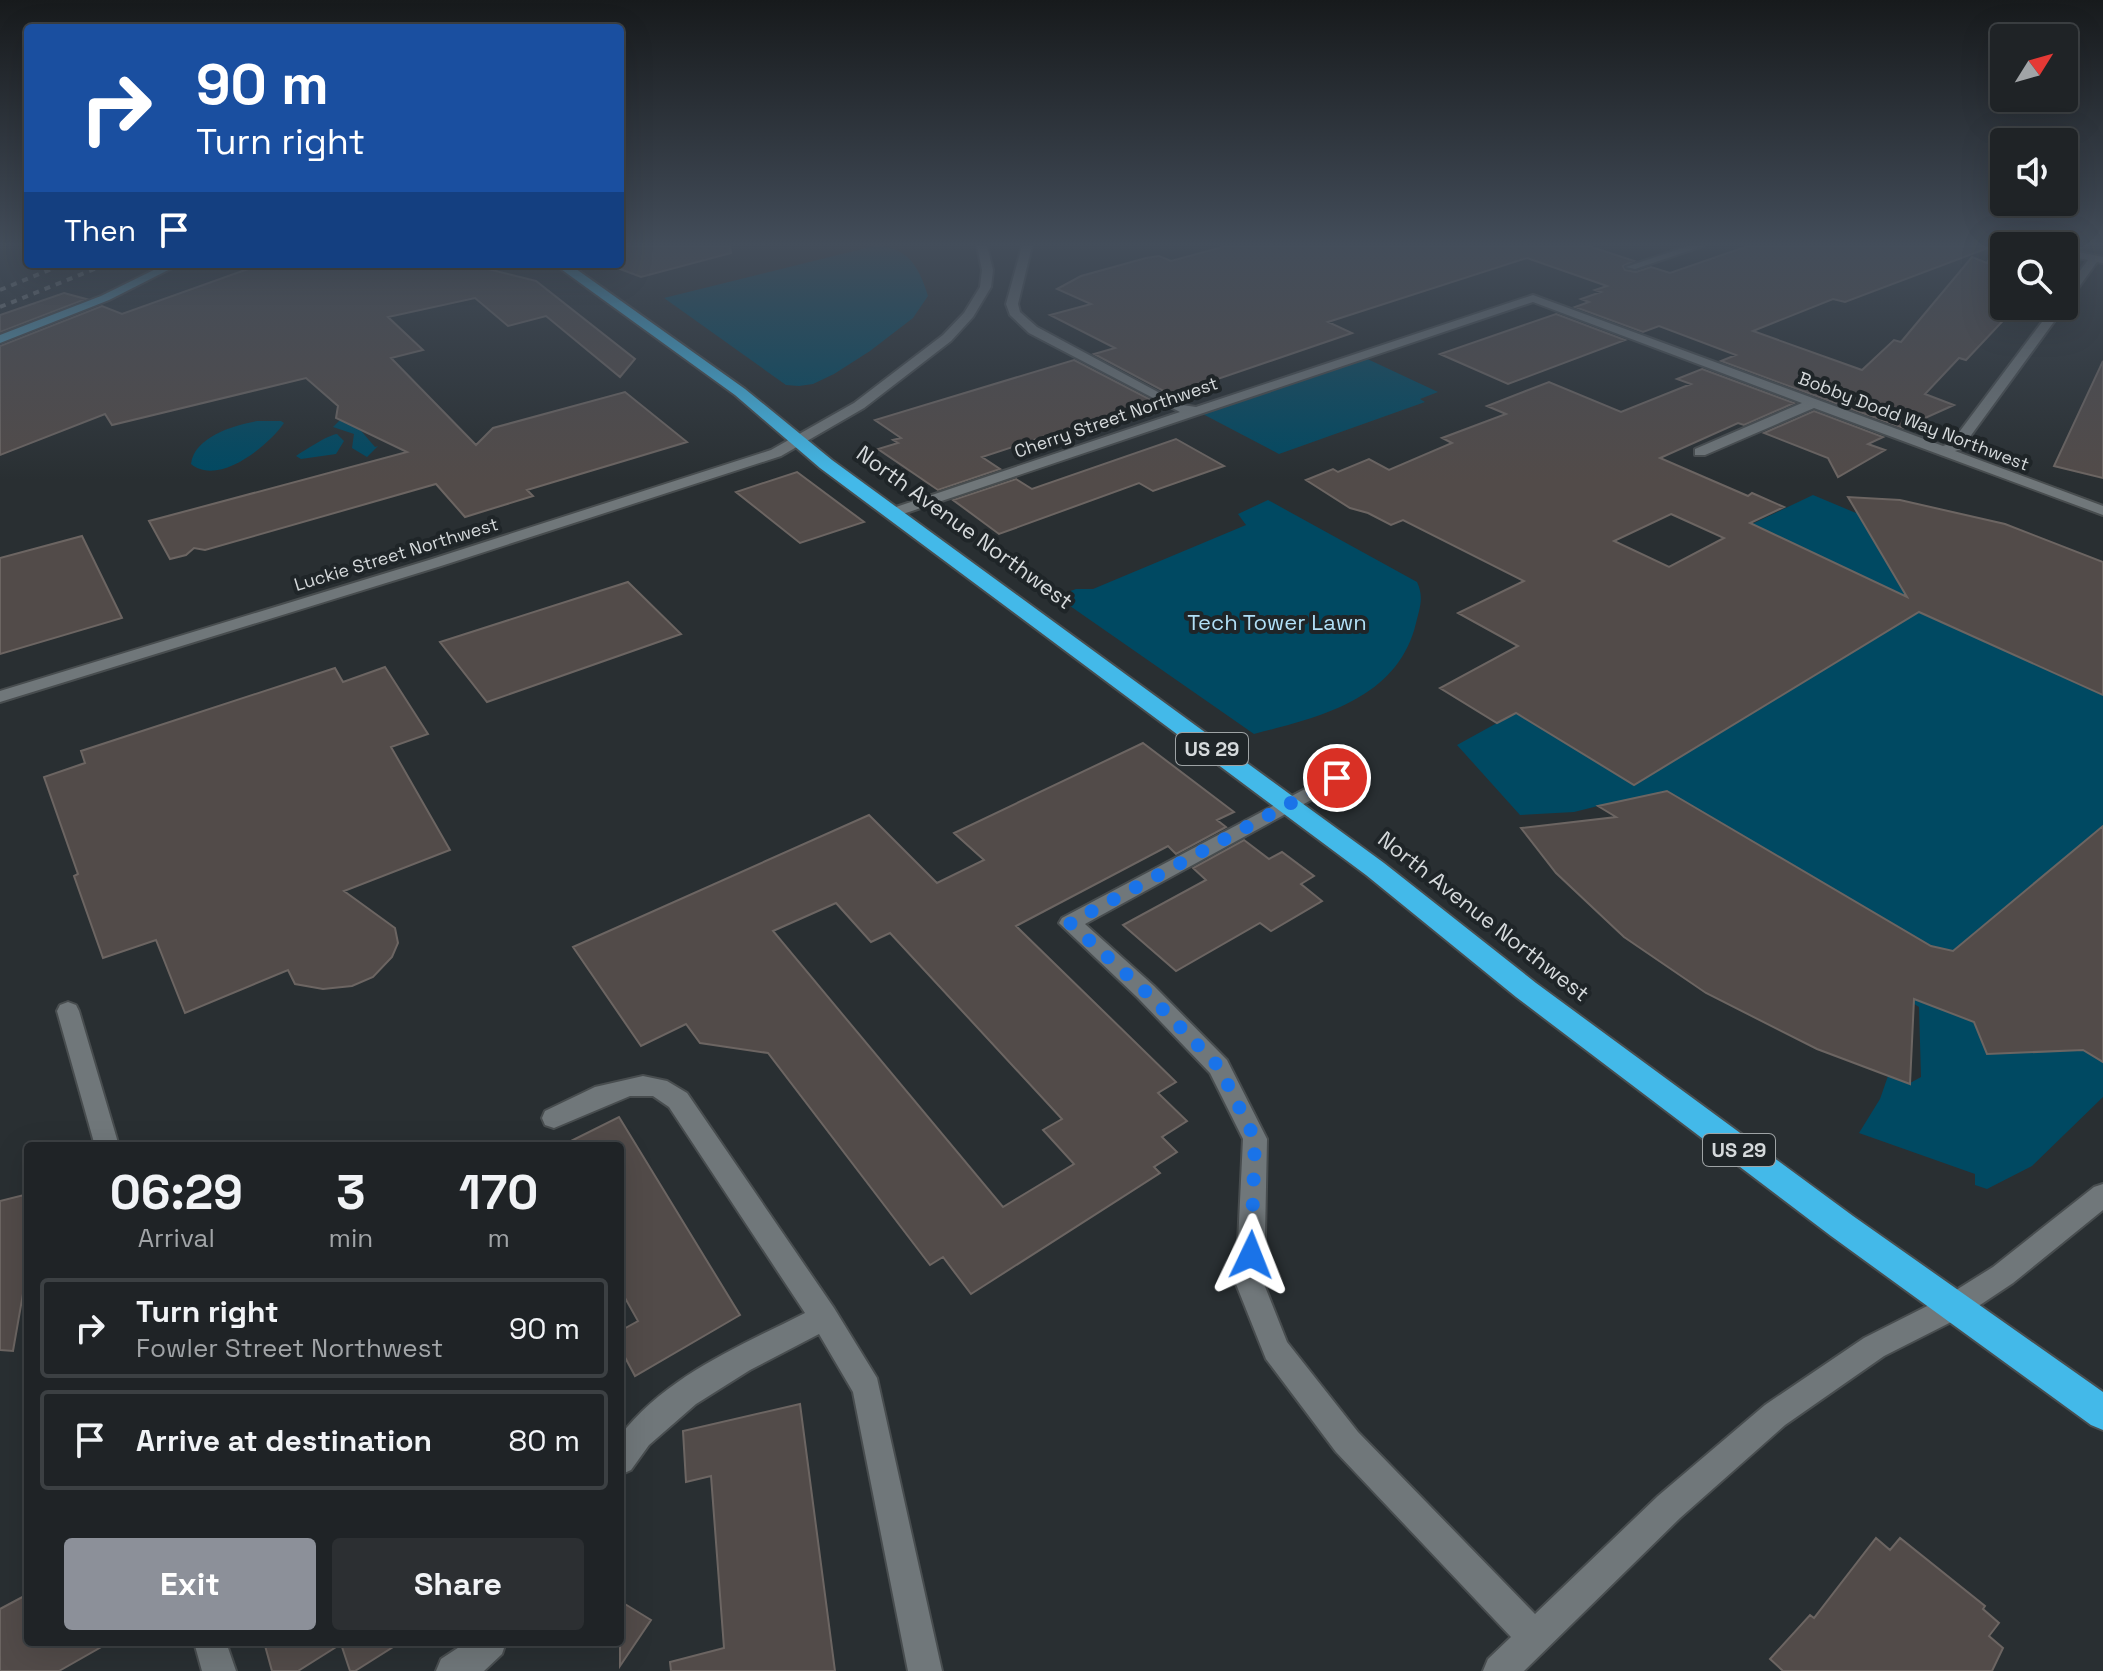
<!DOCTYPE html>
<style>
body{margin:0;font-family:"Space Grotesk",sans-serif;background:#2c2f32;color:#f1f3f6;height:100vh;display:flex;flex-direction:column;font-size:30px;white-space:nowrap}
*{box-sizing:border-box;margin:0}
p{font-size:26px;color:#a1a4a7}
.icon{flex:none;width:44px;height:44px;fill:none;stroke:currentColor;stroke-width:2;stroke-linecap:round;stroke-linejoin:round}
.map{position:relative;flex:1;overflow:hidden}
.side{position:absolute;left:24px;top:1142px;width:600px;height:504px;display:flex;flex-direction:column;background:#1f2326;border-radius:8px;box-shadow:0 8px 32px #0002,0 0 0 2px #3c4043}
.side>*{flex:none}
.hud{position:absolute;left:24px;top:24px;width:600px;height:244px;border-radius:8px;box-shadow:0 8px 32px #0002,0 0 0 2px #3c4043;background:#1a4fa0;color:#fff;overflow:hidden}
.needle{width:52px;rotate:53deg}
.controls{position:absolute;left:1990px;top:24px;display:grid;gap:16px}
.controls a{display:grid;place-items:center;width:88px;height:88px;border-radius:8px;background:#1f2326;box-shadow:0 8px 32px #0002,0 0 0 2px #3c4043;font-size:40px}
.pin{position:absolute;display:grid;place-items:center;width:68px;height:68px;color:#fff;margin:-34px;border:4px solid #fff;border-radius:50%;box-shadow:0 2px 8px #0007}
.me{position:absolute;width:88px;margin:-44px;rotate:2deg;stroke-linejoin:round;filter:drop-shadow(0 0 6px #0008)}
.turn{display:flex;align-items:center;gap:28px;height:168px;padding:0 40px;font-size:36px}
.turn .icon{width:104px;height:104px;stroke-width:2.5}
.turn b{display:block;font-size:56px;line-height:68px}
.then{display:flex;align-items:center;height:76px;padding:0 40px;background:#0003;gap:16px;font-size:30px}
.eta{display:flex;justify-content:space-evenly;align-items:center;height:136px;text-align:center}
.eta b{font-size:48px;font-weight:800;line-height:56px}
.primary-button{display:flex;gap:16px;margin-top:auto;padding:16px 40px}
.primary-button a{flex:1;height:92px;border-radius:8px;background:#8c9099;color:#fff;font-size:32px;font-weight:800;line-height:92px;text-align:center}
.primary-button a+a{background:#2c2f32;color:#f1f3f6}
ul{padding:0;list-style:none}
li{display:flex;align-items:center;gap:24px;height:100px;margin:0 16px 12px;padding:0 24px;border:4px solid #3c4043;border-radius:8px}
li div{flex:1}
li b{display:block;font-size:30px}
li em{font-style:normal}
.map>svg:first-child{display:block}
</style>
<div class="map">
<svg width="2103" height="1671" viewBox="0 0 2103 1671">
<rect width="100%" height="100%" fill="#292f32"/>
<path fill="#004962" d="M874,246C908,246 919,267 928,296L913,318L870,351L834,374L813,384L799,386L786,385L664,298Z
M1361,356L1438,392L1420,399L1425,402L1279,454L1197,411Z
M340,420L356,425L375,447L378,446L367,457L352,448L354,434L333,427Z
M257,421H281L284,423C269,445 219,487 191,464C194,437 234,425 257,421Z
M337,434L344,441L336,454L301,459L296,456C305,450 328,435 337,434Z
M1813,495L1856,513L1849,497L1899,500L2005,524L2103,562V1097L2032,1166L1987,1189L1975,1185V1174L1859,1133L1880,1099L1888,1076L1910,1083L1921,1077L1919,1007L1598,806L1574,812L1520,815L1457,745L1497,723L1440,688L1752,524Z
M1268,500L1417,582C1424,597 1420,607 1416,623C1398,699 1320,717 1254,734L1060,599L1059,595L1076,589H1093L1246,525L1238,514Z"/>
<path fill="#524b49" stroke="#6c6562" stroke-width="2" fill-rule="evenodd" d="M620,246H730L731,253L641,277L620,269Z
M1226,246H1589L1634,261L1623,266L1625,270L1636,272L1651,267L1670,273L1748,246H1987L1988,248L1845,302L1833,299L1753,331L1862,370L1894,340L1901,342L1972,257L1987,263L1997,246H2004V306L2014,309L1966,360L1959,358L1925,394L1954,405L1903,428L1721,361L1736,355L1659,326L1643,332L1575,307L1589,302L1581,299L1601,292L1595,290L1607,286L1527,258L1328,322L1352,333L1171,395L1094,354L1115,348L1050,315L1091,304L1057,289L1081,276L1146,258L1159,256L1171,261Z
M262,264H468L536,281L635,359L620,377L546,316L508,326L475,298L388,317L423,350L391,358L476,445L493,428L625,392L687,442L527,490L533,496L465,517L436,484L205,550L194,548L186,555L170,559L149,521L407,452L336,418L338,406L306,378L112,425L105,414L0,455V346L102,306L122,314Z
M64,293L86,299L0,332V315Z
M1556,314L1625,340L1508,384L1440,354Z
M1074,360L1153,401L982,457L1000,469L938,490L878,449L898,443L893,440L901,438L875,420Z
M2103,361V478L2054,466Z
M1702,369L1794,403L1744,425L1738,423L1660,458L1748,496L1752,493L1784,507L1750,523L1907,597L1848,497L1900,500L2005,524L2103,562V695L1919,612L1634,785L1516,713L1497,723L1440,688L1518,646L1458,613L1524,581L1403,520L1391,525L1368,513L1350,508L1306,480L1333,469L1338,472L1369,459L1389,470L1452,443L1442,438L1506,414L1487,406L1549,382L1621,412L1691,384L1677,379ZM1671,514L1724,538L1669,567L1614,541Z
M1814,411L1883,437L1868,444L1885,450L1838,477L1828,458L1764,433Z
M1176,439L1224,466L1153,491L1139,483L999,534L953,500L1016,479L1032,489Z
M797,472L864,522L800,543L736,492Z
M82,536L122,618L0,654V558Z
M628,582L681,634L487,702L440,642Z
M385,667L428,734L391,747L450,850L344,891L395,928L398,943L392,957L373,977L352,986L323,989L295,984L288,970L185,1013L156,940L103,958L74,876L78,874L44,777L85,763L81,751L335,668L343,682Z
M1143,743L1234,812L1217,820L1226,827L1176,854L1168,846L1016,926L1176,1082L1158,1093L1187,1121L1162,1137L1177,1152L1154,1167L1160,1173L971,1294L943,1257L930,1265L768,1053L700,1043L686,1024L641,1046L573,947L869,815L937,883L984,860L954,833ZM836,903L871,942L890,933L1062,1119L1043,1130L1074,1164L1003,1207L773,931Z
M1667,791L1931,946L1953,951L2103,826V1062L2083,1050L1987,1054L1974,1022L1914,999L1910,1084L1817,1049L1706,993L1624,937L1556,873L1521,828L1616,817L1598,806Z
M1244,840L1269,859L1282,852L1314,876L1301,884L1322,901L1271,931L1260,923L1176,971L1123,925L1206,880L1193,868Z
M619,1117L740,1315L635,1376L620,1348V1331L638,1321L620,1289V1146H561Z
M28,1194V1287L24,1288L13,1351L0,1350V1201Z
M800,1404L835,1671H671L670,1662L724,1648L711,1476L686,1482L683,1431Z
M1876,1538L1890,1550L1900,1538L1985,1606L1983,1609L1999,1623L1989,1636L2003,1648L1992,1671H1783L1770,1659L1810,1615L1814,1618Z
M28,1594V1642H110L59,1671H0V1609Z
M620,1601L651,1620L620,1666Z
M264,1642H401L355,1671H350L341,1644L298,1671H272Z"/>
<g fill="none" stroke-linecap="round" stroke-linejoin="round">
<defs>
<path id="minor" d="M977,246H987L993,270L991,287L973,317L951,341L864,408L781,456L441,566L0,702V691L429,560L771,450L854,403L943,335L964,313L980,287L982,270Z
M1022,246H1032L1018,304L1020,312L1037,327L1182,405L1196,407L1533,295L1943,446L1951,443L2054,306L2064,304V308L1961,449L1955,451L2103,506V515L1814,408L1705,455H1695V449L1802,403L1533,302L897,516H887V510L1180,412L1029,333L1010,315L1006,304Z
M1688,246H1703L1635,269L1626,267Z
M2064,249L2103,257V263L2097,262L2068,302L2064,303V292L2088,260L2064,255Z
M1337,772L1347,778L1344,782L1085,924L1154,986L1227,1060L1267,1139L1264,1284L1287,1342L1358,1432L1535,1614L1658,1496L1765,1405L1864,1338L1945,1297L1993,1267L2094,1187L2103,1184V1210L2013,1283L1965,1315L1884,1356L1785,1425L1680,1518L1524,1671H1483L1488,1659L1511,1637L1336,1452L1266,1359L1236,1284L1243,1139L1210,1073L1138,998L1059,923L1062,918Z
M68,1002L76,1005L79,1011L119,1146H95L57,1011L60,1005Z
M643,1076L667,1081L687,1093L834,1308L877,1378L942,1671H908L853,1392L819,1334L750,1370L696,1404L649,1445L631,1470L620,1475V1436C666,1376 740,1346 805,1313L669,1107L653,1096H630L554,1128L545,1125L542,1118L545,1111L595,1087Z
M194,1642H226L236,1671H202Z
M467,1642H506L502,1654L484,1671H436L441,1659Z"/>
<path id="major" d="M166,264H180L109,300L0,343V335L101,296Z"/>
<path id="highway" d="M554,264H569L745,389L832,460L1384,863L1536,983L1853,1216L2103,1392V1430L2091,1425L1831,1236L1516,997L1366,875L820,468L735,395Z"/>
</defs>
<use href="#minor" stroke="#484d4f" stroke-width="4"/>
<use href="#major" stroke="#484d4f" stroke-width="4"/>
<use href="#highway" stroke="#484d4f" stroke-width="4"/>
<use href="#minor" fill="#70777a" fill-rule="evenodd"/>
<use href="#major" fill="#559fbd" fill-rule="evenodd"/>
<use href="#highway" fill="#43b9e9" fill-rule="evenodd"/>
<path stroke="#808587" stroke-width="4" stroke-dasharray="6 6" stroke-linecap="butt" d="M0,290L64,264
M0,307L107,264"/>
</g>
<linearGradient id="sky" x2="0" y2="1"><stop stop-color="#171a1c"/><stop offset="0.51" stop-color="#434d5a"/><stop offset="1" stop-color="#434d5a" stop-opacity="0"/></linearGradient>
<rect width="2103" height="480" fill="url(#sky)"/>
<g fill="none" stroke-linecap="round" stroke-linejoin="round">
<path stroke="#1a73e8" stroke-width="14" stroke-dasharray="0 25.2" d="M1251,1255L1255,1139L1219,1067L1146,992L1070,923L1337,778"/>
</g>
<g text-anchor="middle" dominant-baseline="central" stroke-width="8" stroke-linejoin="round" paint-order="stroke">
<g font-size="18" fill="#d5d9db" stroke="#1f2528">
<text transform="translate(1116 417) rotate(-19)">Cherry Street Northwest</text>
<text transform="translate(1914 421) rotate(21)">Bobby Dodd Way Northwest</text>
<text transform="translate(396 554) rotate(-17)">Luckie Street Northwest</text>
</g>
<g fill="#1f2528" stroke="#9ea3a5" stroke-width="2">
<rect x="1176" y="733" width="72" height="32" rx="6"/>
<rect x="1703" y="1134" width="72" height="32" rx="6"/>
</g>
<g font-size="20" font-weight="bold" fill="#d5d9db">
<text x="1212" y="749">US 29</text>
<text x="1739" y="1150">US 29</text>
</g>
<g font-size="22" fill="#d5d9db" stroke="#1f2528">
<text transform="translate(965 527) rotate(36)">North Avenue Northwest</text>
<text transform="translate(1484 916) rotate(38)">North Avenue Northwest</text>
</g>
<g font-size="22" fill="#b1dff6" stroke="#1f2528">
<text x="1277" y="622">Tech Tower Lawn</text>
</g>
</g>
</svg>
<div class="controls">
<a><svg class="needle" viewBox="-14 -14 28 28"><path d="M0-13l5 13h-10z" fill="#e53935"/><path d="M0 13l5-13h-10z" fill="#a1a4a7"/></svg></a>
<a><svg class="icon" aria-label="sound" viewBox="0 0 24 24"><path d="M4 9h4l5-4v14l-5-4H4zM17 9q2 3 0 6"/></svg></a>
<a><svg class="icon" aria-label="search" viewBox="0 0 24 24"><circle cx="10" cy="10" r="6"/><path d="M15 15l6 6"/></svg></a>
</div>
<div class="pin" style="left:1337px;top:778px;background:#d93025"><svg class="icon" aria-label="arrive" viewBox="0 0 24 24"><path d="M6 21V4h12l-3 4 3 4H6"/></svg></div>
<svg class="me" style="left:1251px;top:1255px" viewBox="-20 -20 40 40"><path d="M0-17L14 15 0 8-14 15z" fill="#1a73e8" stroke="#fff" stroke-width="4"/></svg>
<div class="hud">
<div class="turn"><svg class="icon" aria-label="right" viewBox="0 0 24 24"><path d="M7 20v-9h11M14 6l5 5-5 5"/></svg><div><b>90 m</b>Turn right</div></div>
<div class="then">Then<svg class="icon" aria-label="arrive" viewBox="0 0 24 24"><path d="M6 21V4h12l-3 4 3 4H6"/></svg></div>
</div>
<section class="side">
<div class="eta">
<div><b>06:29</b><p>Arrival</p></div>
<div><b>3</b><p>min</p></div>
<div><b>170</b><p>m</p></div>
</div>
<ul>
<li><svg class="icon" aria-label="right" viewBox="0 0 24 24"><path d="M7 20v-9h11M14 6l5 5-5 5"/></svg><div><b>Turn right</b><p>Fowler Street Northwest</p></div><em>90 m</em></li>
<li><svg class="icon" aria-label="arrive" viewBox="0 0 24 24"><path d="M6 21V4h12l-3 4 3 4H6"/></svg><div><b>Arrive at destination</b></div><em>80 m</em></li>
</ul>
<div class="primary-button"><a>Exit</a><a>Share</a></div>
</section>
</div>
